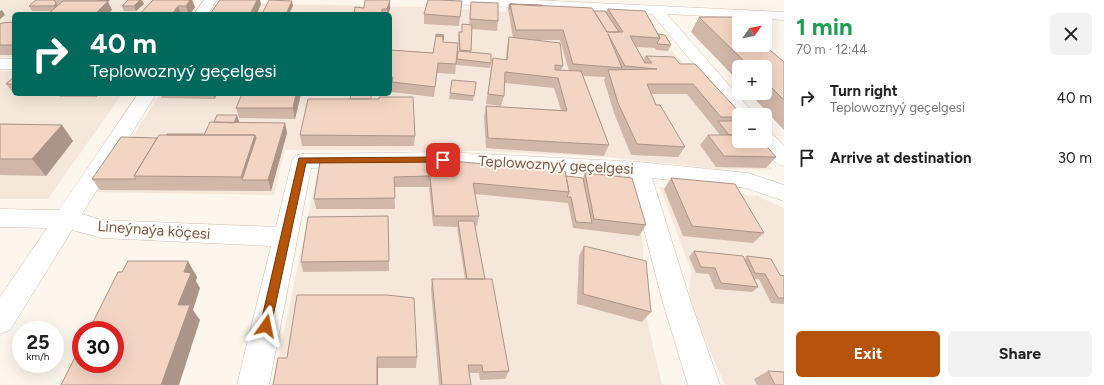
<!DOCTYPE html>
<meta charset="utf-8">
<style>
body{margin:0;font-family:Figtree,sans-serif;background:#f2f2f2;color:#222;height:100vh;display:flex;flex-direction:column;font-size:15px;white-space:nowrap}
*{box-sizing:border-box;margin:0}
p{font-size:13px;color:#767676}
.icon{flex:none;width:22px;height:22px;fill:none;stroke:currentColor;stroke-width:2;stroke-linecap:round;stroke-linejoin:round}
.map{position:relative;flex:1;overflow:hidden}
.details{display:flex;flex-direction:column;background:#fff;width:320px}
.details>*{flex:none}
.banner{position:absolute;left:12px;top:12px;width:380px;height:84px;border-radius:6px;box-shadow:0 4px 16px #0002;background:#00695c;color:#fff;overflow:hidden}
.needle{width:26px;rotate:57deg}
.fabs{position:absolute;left:732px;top:12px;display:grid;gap:8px}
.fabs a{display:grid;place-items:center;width:40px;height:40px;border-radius:6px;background:#fff;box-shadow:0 4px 16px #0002;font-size:20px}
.speed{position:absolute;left:12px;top:321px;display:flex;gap:8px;font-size:20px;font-weight:700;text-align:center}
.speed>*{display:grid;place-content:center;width:52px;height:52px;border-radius:50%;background:#fff;box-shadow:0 4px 16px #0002;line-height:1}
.speed small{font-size:10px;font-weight:400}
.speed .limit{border:6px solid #d22;background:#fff;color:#111}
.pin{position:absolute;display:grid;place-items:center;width:34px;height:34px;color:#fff;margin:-17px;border-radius:8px;box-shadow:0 2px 6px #0006}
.me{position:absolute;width:44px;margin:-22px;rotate:12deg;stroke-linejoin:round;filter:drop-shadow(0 0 3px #0008)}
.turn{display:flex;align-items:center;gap:14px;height:84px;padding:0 12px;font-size:18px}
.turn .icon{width:52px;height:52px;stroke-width:2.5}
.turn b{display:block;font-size:28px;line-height:34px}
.round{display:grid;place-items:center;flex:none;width:42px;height:42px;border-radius:6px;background:#f2f2f2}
.headline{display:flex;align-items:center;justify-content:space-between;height:68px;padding:0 12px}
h1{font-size:24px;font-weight:700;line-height:30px;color:#1e9e55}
.cta{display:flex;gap:8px;margin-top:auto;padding:8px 12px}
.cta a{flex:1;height:46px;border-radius:6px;background:#b45309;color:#fff;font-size:16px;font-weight:700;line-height:46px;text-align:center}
.cta a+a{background:#f2f2f2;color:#222}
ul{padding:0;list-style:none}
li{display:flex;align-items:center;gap:12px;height:60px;padding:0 12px}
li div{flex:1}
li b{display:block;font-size:15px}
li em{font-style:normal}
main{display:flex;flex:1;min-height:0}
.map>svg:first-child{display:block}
</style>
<main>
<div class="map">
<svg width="784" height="385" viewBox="0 0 784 385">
<rect width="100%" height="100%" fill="#fdf6ec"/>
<path fill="#f5e8da" d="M0,0H196L191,6L197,7L191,14H14V57H0Z
M224,3L428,7L506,12V8L542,10L663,41L711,94L739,141H749L773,170L717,169L607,157L484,151L285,150L274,195L96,192L160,94H390V14H217Z
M0,71H14V94H122L48,199H0Z
M318,169H449L628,187L642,237L647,320L662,385H273Z
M660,187L757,196L784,208V385H725L689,303L691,271Z"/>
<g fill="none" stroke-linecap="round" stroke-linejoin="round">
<defs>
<path id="minor" d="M204,0H217L208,14H194Z
M446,0H533L784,12V20L667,14L755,115H739V118L652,14L452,4Z
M0,59H14V69H0Z
M138,94H156L82,214L102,220L276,227L292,161L295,156L302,154L443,152L639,162L748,173L784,185V201L746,188L652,178L691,303L720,385H688L663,303L630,176L443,166L311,168L269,385H237L271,246L102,238L72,230L10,330L0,334V297L47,228L0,227V209L59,210Z
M765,131L772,133L784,146V166L777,164L758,141H765Z"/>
</defs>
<use href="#minor" stroke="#d1beb0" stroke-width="1"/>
<use href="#minor" fill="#fff" fill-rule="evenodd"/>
</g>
<path fill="#d1b7a8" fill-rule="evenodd" d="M36,0H110L108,2L112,10L108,14H46H48L52,11H32L29,6Z
M153,0H192L195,7L190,14H140Z
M462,1L459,26L424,24V14Z
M471,2L498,21L497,31L472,29L471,53L491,63L490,68L456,65L455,74L437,73L434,97L392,92V87H390V50L433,53L443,42L457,59L459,51L458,37L459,32H462L469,25Z
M144,4L136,11H124L122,6Z
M509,4L542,6L594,11L606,13L608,9L658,34L671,45L668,51L656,50L655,48L636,47L643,60L646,56L680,64L739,115V123L737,125L739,141L776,157L766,168L716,167L700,145L708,135H720L687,94H652L656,105L685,147L678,157L631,155L614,113L604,80L605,77L583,76L609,145L604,156L486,148L484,117L486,106L561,110L554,88L505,83L504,96L501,106L486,104L491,68L493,58L506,60L507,47L509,37L513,38L508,9ZM533,40H560L569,71L561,70L563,66Z
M364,8L390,9L388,14H354Z
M699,17L784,62V130L749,93H765V67H739V82L691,32Z
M14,22V55H0V24Z
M14,77V94L6,84Z
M476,82L473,101L449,99L450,93Z
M18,94H49L48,95Z
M58,94H99L96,97H60Z
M160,94H239L238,96H216L215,99L162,98Z
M242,94H301L295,119L239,118L236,108Z
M327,94H371V99L415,136L414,146H302L300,135L350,99L351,95Z
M239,121V123H285L287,133L271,191L100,190L92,179L157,138L205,134Z
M0,124L62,125L73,141L46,176L0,175Z
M320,162L583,178L585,173L646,225L639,236L573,228L568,203L475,194L479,216L477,226H475L485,279L509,371L505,379L480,380L479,373H469L471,385H439L431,289L432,279H465L457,227L433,226L429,187H394L395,209H316L314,199Z
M671,178L764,233L753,243L683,236L664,189Z
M388,216L389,271L303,272L301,262Z
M584,246L651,312L642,322L577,304L579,256Z
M694,251L744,259L747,256L780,275L784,276V304L771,303L759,279H754L758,287L752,292L715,289L709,274L696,273L689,257Z
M417,357L416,368H378L278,358Z
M768,371L784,385H757L754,379Z"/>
<path fill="#aa9588" d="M98,0H110L108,2L112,10L108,14H95L101,7Z
M140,0H142L144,4L136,11L134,6Z
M190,0H192L195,7L190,14H188L186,6Z
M257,0H260L261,4L257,14H250Z
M390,0V9L388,14H387V9Z
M292,1L293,6L289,14H286Z
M56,3L59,8L57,11L54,6Z
M178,6L181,14H172Z
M2,10L5,15L0,19V11Z
M94,94H99L96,97Z
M213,94H215L216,96L215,99Z
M296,94H301L295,119L293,108Z
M237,115L239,121L235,133L233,127Z
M285,123L287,133L271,191L268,180Z
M62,125L73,141L46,176L32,159Z
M255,135L259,149L242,180L246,191L241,177Z
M188,261L197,277L196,281L200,288L193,310L200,320L179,385H161L178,305L184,272Z
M377,357L378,368V385H377Z"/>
<path fill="#f3d5c3" stroke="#aa9588" d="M36,0H54L56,3L54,6H29Z
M128,0H140L134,6H122Z
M153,0H190L186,6H178L172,14H140Z
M220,0H257L250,14H210Z
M269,0L292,1L286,14H262Z
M365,0H390L387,9H382V14H354L355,7L364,8Z
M428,0H440L462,1L460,17L424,14Z
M63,1H108L95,14H48Z
M471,2L498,3V21L470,19Z
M509,4L542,5V6L510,4V9Z
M510,4L592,8L607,32H623L608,9L645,11L660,38L630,36L645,63H652L646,56L674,57L680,64H695L742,115H739V117H721L693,84H647L656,105H660L685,147L637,144L618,103L608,70L657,69L625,66L608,34L622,68L573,64L563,30H516Z
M594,11H605L619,32H607Z
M699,17H733L739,23V45H764L784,62V100L765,81V67H750Z
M14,22V45H0V24L2,23Z
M462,24L472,25L471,51L460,50L459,32H462Z
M436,34L444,35L443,40V36H436Z
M658,34L665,35L671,45L658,44L657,43L660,38Z
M436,36H443V42L458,43L456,64L438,63L435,87L392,82L393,77H390V50L433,53Z
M509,37L560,43L563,66L555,65V70L581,71L609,145L488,138L486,106L567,111L558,78L505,72L504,96L488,94L493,58L507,60Z
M458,51L491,54V63L457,59Z
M14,77V84H6Z
M452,80L476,82L474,96L450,93Z
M242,94H296L293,108H236Z
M351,94H371V99H350Z
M379,97H413L415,136L300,135L308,99H379Z
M217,115H237L234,123L214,122Z
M718,121H734L739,127V138L736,135H729Z
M210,122L285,123L268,180H242L256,138L255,135H204Z
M0,124L62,125L32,159H0Z
M167,134H205L204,135H167Z
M159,135H255L241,177L134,176Z
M708,135H736L739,138V141H762L776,157L724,156Z
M121,137L157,138L134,176L136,179H92Z
M451,161L565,171L569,192L473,183L479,216H434L430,176L394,177L395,198L314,199L320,162Z
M585,173L632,178L646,225L594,219Z
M566,176L583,178L592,223L576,222L571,197H567L569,192Z
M671,178L735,184L764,233L692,226Z
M388,216L389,261L301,262L308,217Z
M458,221H474L485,279H467Z
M584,246L646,261L651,312L583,294Z
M694,251L743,256L758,287L721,283L715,268L701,267Z
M747,256L771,259L780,275L784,276V298H778L765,274L755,273Z
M128,261H188L184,272L191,273L178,305H190L161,385H61L81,345V364H115V330H89L118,272H122Z
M432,279H492L509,371L483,372L482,365H468L471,385H442Z
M297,295H387L414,298L417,357H377V385H273L278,358H287Z
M768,371L784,372V385H775Z"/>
<path fill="#b45309" stroke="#753606" d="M443,157L447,160L446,162L306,163L271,326L270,330L266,331L261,330L260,326L299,158Z"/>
<g text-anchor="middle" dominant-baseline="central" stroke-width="3.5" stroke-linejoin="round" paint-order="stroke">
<g font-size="15" fill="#7a5c4d" stroke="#fffaf3">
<text transform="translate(556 165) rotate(3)">Teplowoznyý geçelgesi</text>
<text transform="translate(154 230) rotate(4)">Lineýnaýa köçesi</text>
</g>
</g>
</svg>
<div class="fabs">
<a><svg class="needle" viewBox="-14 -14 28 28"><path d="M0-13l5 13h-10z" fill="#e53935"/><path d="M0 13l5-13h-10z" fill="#767676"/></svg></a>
<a>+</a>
<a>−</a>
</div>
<div class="speed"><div>25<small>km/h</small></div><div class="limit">30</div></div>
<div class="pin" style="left:443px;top:160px;background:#d93025"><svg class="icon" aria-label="arrive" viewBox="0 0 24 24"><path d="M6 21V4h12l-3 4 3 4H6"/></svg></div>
<svg class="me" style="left:266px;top:326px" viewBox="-20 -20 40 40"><path d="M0-17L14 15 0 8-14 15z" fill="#b45309" stroke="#fff" stroke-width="4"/></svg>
<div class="banner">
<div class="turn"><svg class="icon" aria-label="right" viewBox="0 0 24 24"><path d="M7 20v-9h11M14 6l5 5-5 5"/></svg><div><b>40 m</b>Teplowoznyý geçelgesi</div></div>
</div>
</div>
<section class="details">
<div class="headline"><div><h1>1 min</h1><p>70 m · 12:44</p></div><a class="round"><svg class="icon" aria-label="close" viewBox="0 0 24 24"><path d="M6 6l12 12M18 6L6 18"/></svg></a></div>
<ul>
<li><svg class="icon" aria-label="right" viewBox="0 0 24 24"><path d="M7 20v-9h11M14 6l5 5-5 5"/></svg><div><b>Turn right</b><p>Teplowoznyý geçelgesi</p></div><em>40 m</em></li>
<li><svg class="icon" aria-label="arrive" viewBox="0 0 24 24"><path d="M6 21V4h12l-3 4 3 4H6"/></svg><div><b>Arrive at destination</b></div><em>30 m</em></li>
</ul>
<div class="cta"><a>Exit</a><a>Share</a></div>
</section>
</main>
